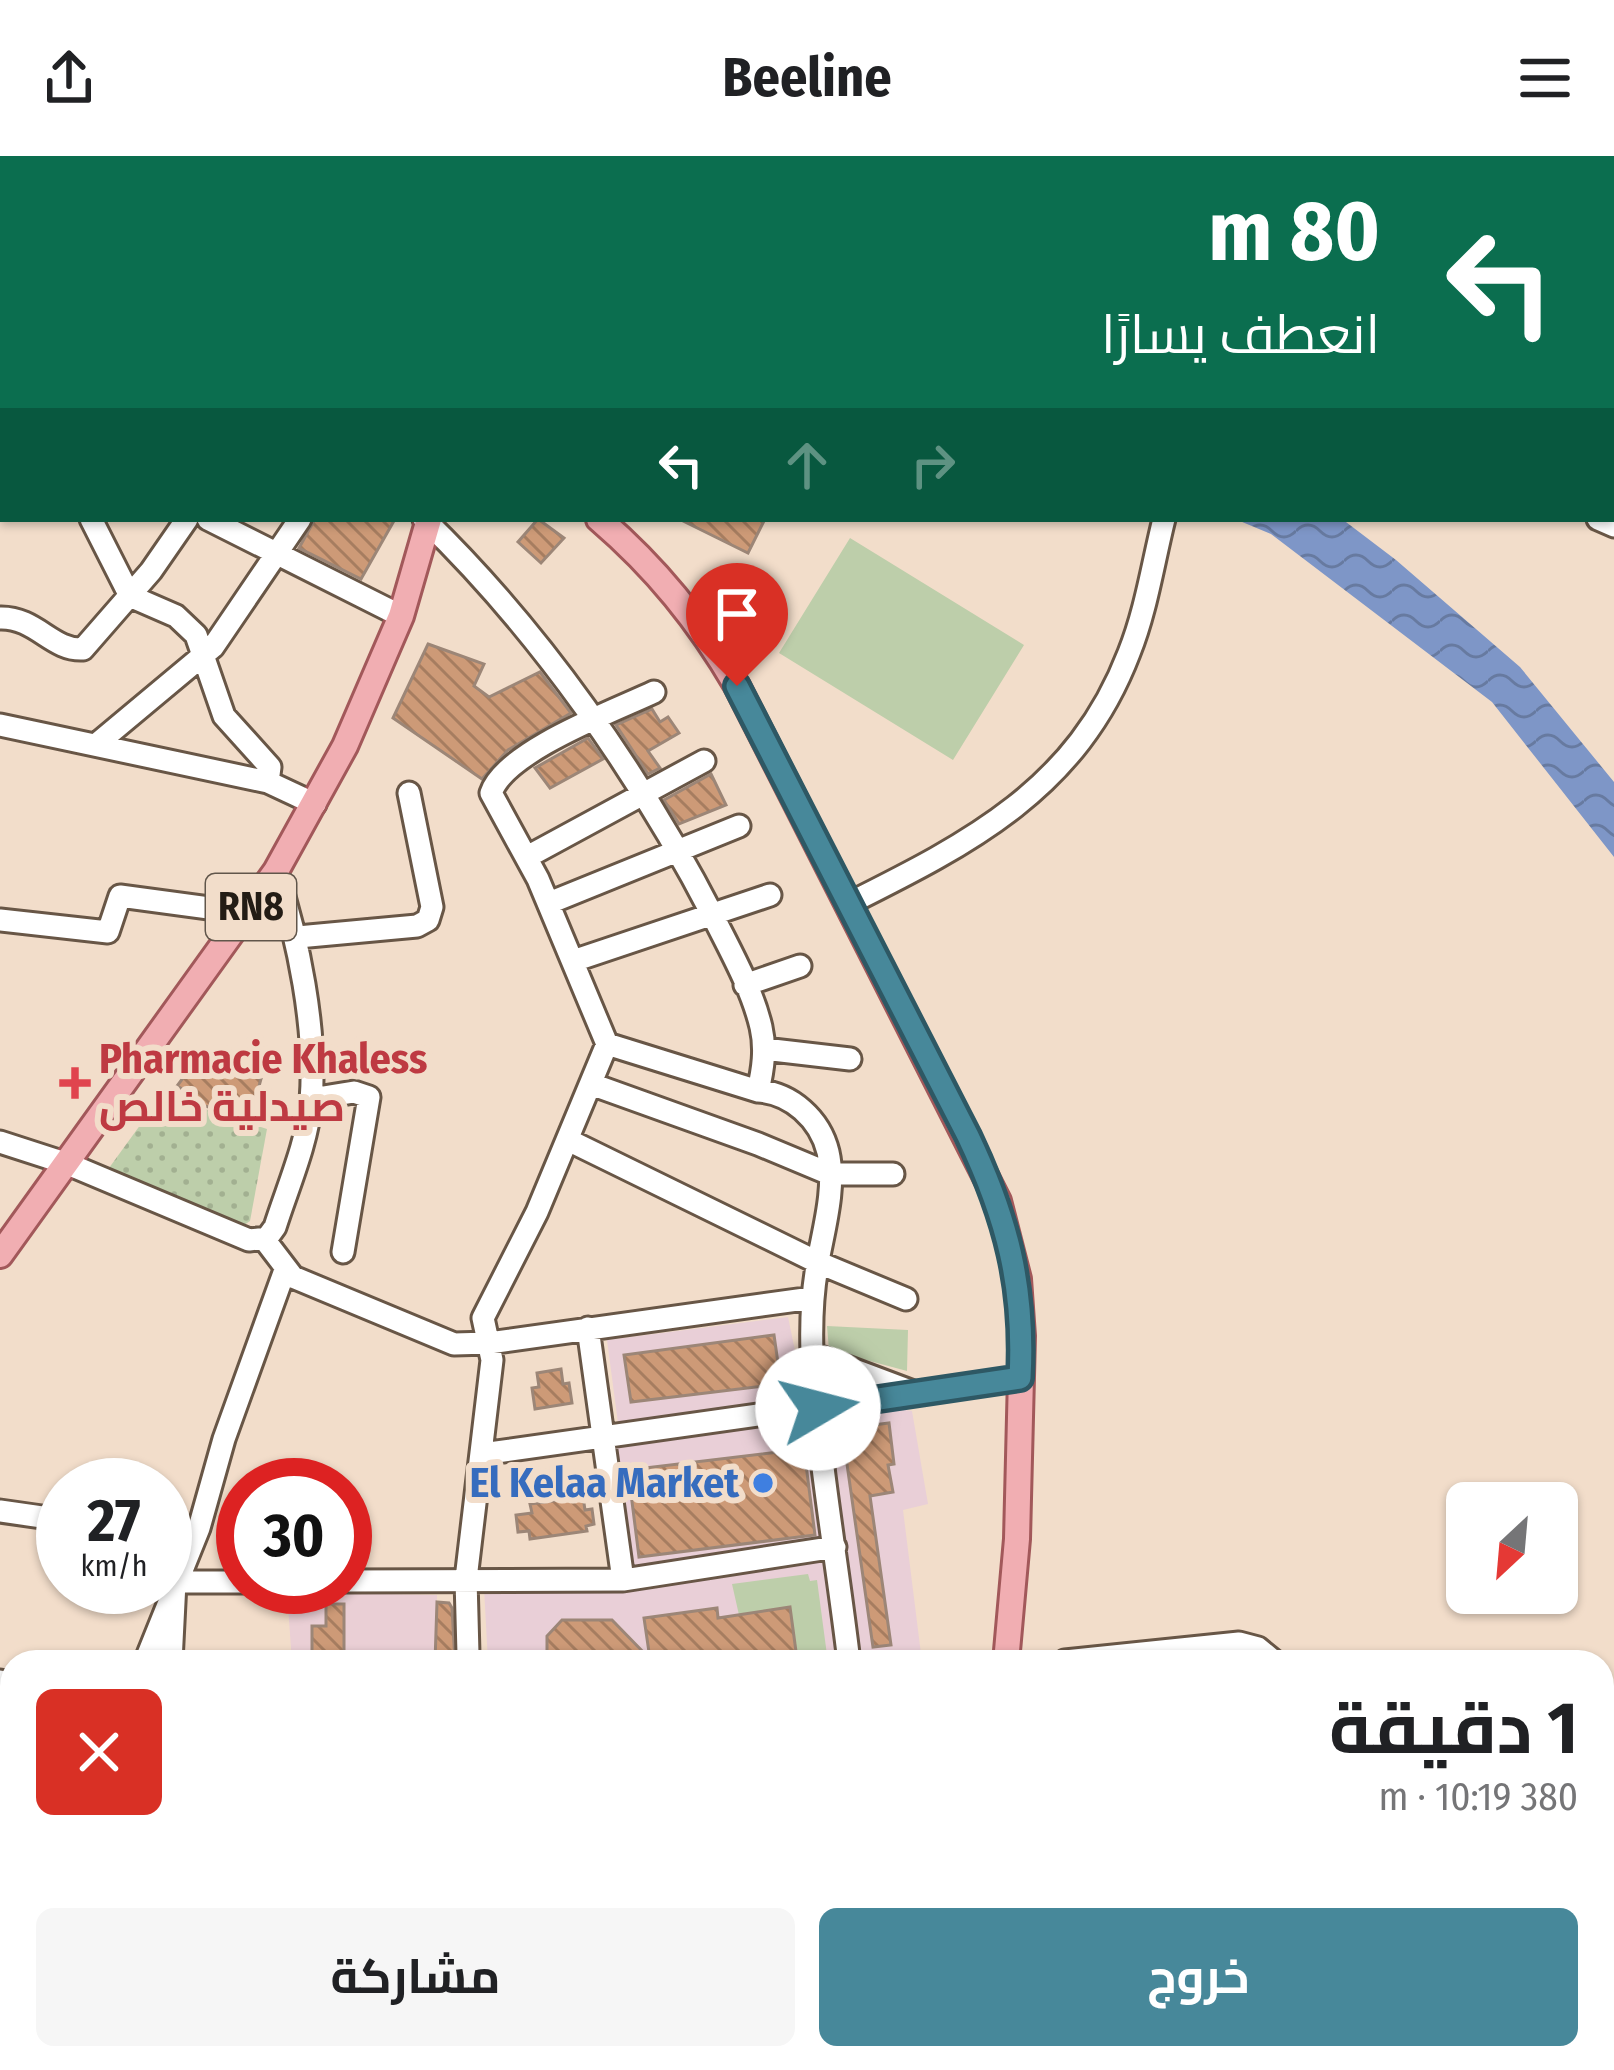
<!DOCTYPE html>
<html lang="ar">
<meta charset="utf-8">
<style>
body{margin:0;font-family:"Fira Sans Condensed",Cairo,sans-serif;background:#f6f6f6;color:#202124;direction:rtl;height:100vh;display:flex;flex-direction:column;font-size:45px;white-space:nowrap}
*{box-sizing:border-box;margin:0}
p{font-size:39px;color:#757577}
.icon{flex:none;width:66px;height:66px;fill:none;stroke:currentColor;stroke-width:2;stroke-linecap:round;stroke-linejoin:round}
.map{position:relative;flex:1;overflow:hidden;direction:ltr}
.side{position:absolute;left:0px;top:1494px;width:1614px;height:420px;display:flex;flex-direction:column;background:#fff;border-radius:36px 36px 0 0;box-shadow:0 3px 9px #0004;direction:rtl}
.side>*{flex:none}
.top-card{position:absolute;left:0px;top:0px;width:1614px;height:366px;box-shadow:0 3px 9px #0004;direction:rtl;background:#0b6e4f;color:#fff;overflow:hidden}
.needle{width:78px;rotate:206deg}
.fabs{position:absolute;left:1446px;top:1326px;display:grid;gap:24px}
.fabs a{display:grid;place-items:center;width:132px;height:132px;border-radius:18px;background:#fff;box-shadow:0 3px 9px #0004;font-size:60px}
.speed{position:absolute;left:36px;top:1302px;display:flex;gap:24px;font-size:60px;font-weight:700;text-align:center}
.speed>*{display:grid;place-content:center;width:156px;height:156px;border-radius:50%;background:#fff;box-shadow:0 3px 9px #0004;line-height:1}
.speed small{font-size:30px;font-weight:400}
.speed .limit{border:18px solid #d22;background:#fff;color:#111}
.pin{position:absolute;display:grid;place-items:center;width:102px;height:102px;color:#fff;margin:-123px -51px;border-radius:50% 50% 50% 0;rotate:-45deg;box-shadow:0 0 12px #0007}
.pin .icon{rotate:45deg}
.me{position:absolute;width:132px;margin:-66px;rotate:82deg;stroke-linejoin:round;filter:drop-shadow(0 0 9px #0008)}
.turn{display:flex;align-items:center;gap:42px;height:252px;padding:0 36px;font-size:54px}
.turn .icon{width:156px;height:156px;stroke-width:2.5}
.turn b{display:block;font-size:84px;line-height:102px}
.lanes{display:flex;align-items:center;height:114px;padding:0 36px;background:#0003;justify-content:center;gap:60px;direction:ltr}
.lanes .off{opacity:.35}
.round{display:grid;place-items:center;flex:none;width:126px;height:126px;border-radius:18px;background:#f6f6f6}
.summary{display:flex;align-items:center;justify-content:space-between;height:204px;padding:0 36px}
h1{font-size:72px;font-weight:700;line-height:90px}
.button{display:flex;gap:24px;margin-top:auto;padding:24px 36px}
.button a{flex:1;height:138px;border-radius:18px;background:#47889a;color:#fff;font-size:48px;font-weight:700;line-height:138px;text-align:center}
.button a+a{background:#f6f6f6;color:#202124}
header{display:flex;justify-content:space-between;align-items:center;height:156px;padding:0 36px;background:#fff;font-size:54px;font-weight:700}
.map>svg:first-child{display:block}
</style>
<header><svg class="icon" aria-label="menu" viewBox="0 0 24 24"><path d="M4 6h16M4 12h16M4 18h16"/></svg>Beeline<svg class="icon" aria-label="share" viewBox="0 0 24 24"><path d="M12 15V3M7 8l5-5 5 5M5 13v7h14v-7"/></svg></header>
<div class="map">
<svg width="1614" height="1914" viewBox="0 0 1614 1914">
<defs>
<pattern id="forest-firs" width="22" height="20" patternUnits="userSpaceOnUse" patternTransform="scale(3)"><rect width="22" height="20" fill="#bdceaa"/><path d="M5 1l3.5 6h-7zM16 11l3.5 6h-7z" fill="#a2b091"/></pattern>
<pattern id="cemetery-stones" width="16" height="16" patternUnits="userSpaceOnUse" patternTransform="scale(3)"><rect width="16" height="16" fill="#bdceaa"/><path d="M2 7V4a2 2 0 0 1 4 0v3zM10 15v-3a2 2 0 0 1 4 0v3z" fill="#a2b091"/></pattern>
<pattern id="park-dots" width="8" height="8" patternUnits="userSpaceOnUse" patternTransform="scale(3)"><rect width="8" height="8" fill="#bdceaa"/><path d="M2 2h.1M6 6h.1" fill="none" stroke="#a2b091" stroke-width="1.8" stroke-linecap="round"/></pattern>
<pattern id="water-waves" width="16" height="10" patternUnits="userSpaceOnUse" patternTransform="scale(3)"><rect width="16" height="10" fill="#7e96c7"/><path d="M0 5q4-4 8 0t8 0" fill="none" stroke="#677aa0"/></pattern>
<pattern id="building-back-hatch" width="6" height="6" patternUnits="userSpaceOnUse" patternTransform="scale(3)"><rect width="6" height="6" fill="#cd9a77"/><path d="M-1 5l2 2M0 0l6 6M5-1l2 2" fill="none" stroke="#a67d60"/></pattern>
</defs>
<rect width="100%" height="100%" fill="#f2ddca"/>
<path fill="#e9cfd7" d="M788,1161L804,1238L912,1255L928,1348L903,1354L922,1506H488L483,1413L611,1412L598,1307L618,1267L607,1184Z"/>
<path fill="#eacfd5" d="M287,1436L437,1439L435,1506H292Z"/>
<path fill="#bdceaa" d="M850,382L1024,489L953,604L779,497Z
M827,1170L908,1174L907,1215L829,1194Z
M808,1418L810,1425L817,1424L827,1499L797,1503L789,1452L739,1459L732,1428Z"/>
<path fill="url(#forest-firs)" d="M449,1902H613L600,1914H472Z"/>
<path fill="url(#cemetery-stones)" d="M1314,0H1614V322L1611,3H1313Z"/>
<path fill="url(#park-dots)" d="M162,939L267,973L250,1065L244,1069L109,1012Z"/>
<path fill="url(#water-waves)" d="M1235,363H1342L1396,404L1520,511L1614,626V701L1492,546L1271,378Z"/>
<path fill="url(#building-back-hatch)" stroke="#9c8677" stroke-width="3" d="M315,363H395L361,423L299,392Z
M538,363L564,382L541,407L518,386Z
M679,363H765L748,397Z
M428,488L484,508L474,530L489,541L540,516L571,557L508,594L482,623L393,562Z
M652,553L660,566L668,561L679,577L648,595L660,612L648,618L616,569Z
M588,582L603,603L550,632L535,612Z
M711,618L726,649L679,668L664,644Z
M200,899L261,923L250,963L184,944L188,936L177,930Z
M774,1179L781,1228L631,1246L624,1199Z
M561,1213L563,1228L569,1227L572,1247L535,1253L532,1232L539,1231L537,1217Z
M889,1267L894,1308L888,1309L893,1336L870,1340L891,1489L873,1491L842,1273Z
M804,1293L815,1379L639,1401L628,1314Z
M583,1341L585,1354L592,1353L594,1368L586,1370L587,1375L530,1383L529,1375L518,1376L516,1359L532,1357L530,1348Z
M437,1446L449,1447L452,1452L455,1506H435Z
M326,1448H344V1498H312V1470H326Z
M790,1451L797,1503L773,1506H547V1480L562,1464H612L650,1503L644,1462L717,1452L718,1462Z"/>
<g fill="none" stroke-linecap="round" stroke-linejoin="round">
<defs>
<path id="minor" d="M941,0L946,3
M1282,3L1283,0
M0,118H3
M0,282L3,283
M91,363L130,440L176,460L196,479L224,560L270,611L268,626
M208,363L401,460
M424,363C539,474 641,620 714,762C731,796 752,833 761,871C766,893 763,913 758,935C791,937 820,963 828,996C836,1031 824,1072 818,1105C812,1136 811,1166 812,1197C818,1300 837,1404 849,1506
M1598,363L1614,370
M0,462C36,461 52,495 83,493L151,415L187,363
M0,569L268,626L315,648
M98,587L213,491L300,363
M527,701L704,605
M549,747L739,670
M848,748C970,687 1077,633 1129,497C1146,455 1153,407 1164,363
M0,764L108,776L120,740L246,757
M298,781L417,770L428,764L432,751L409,637
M573,805L770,739
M745,829L800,810
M607,888L758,935
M764,893L850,903
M591,928L758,988L830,1018H893
M311,943L354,936L369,941L343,1096
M568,984L817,1106L906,1143
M0,986L68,1008L249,1084L267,1082L275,1071C288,1030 307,988 311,945C317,873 298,782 276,715
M264,1083L293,1121L454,1188L489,1187L812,1142
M588,1172L623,1424
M812,1198L913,1236
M482,1298L1020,1222
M0,1355L63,1364
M165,1412L175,1426L171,1506
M345,1425L623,1424L835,1391
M175,1426H243
M1065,1505L1239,1487L1258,1492L1275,1506
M145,1506L199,1372L224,1283L285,1114
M471,1506L468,1498L466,1423L492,1204L483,1162L537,1056L607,888L538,723L491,637C505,595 614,555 654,536
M0,1525L12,1527
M0,1718L12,1722
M0,1889L12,1860
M404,1902L428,1914
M752,1902L762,1914
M1111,1902L1116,1914
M152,1914L153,1902
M1229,1914L1231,1902"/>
<path id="major" d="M479,3V0
M599,363C656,412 699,465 737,530L998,1045L1018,1123L1022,1180L1017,1383L1006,1506
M0,1099L276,715L345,590L401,460L429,363
M943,1914L948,1902"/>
</defs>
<use href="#minor" stroke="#685646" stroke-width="27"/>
<use href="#major" stroke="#a2585a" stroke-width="30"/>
<path stroke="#928376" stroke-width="3" stroke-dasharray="9 9" stroke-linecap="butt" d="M1105,3L1106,0"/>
<use href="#minor" stroke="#fff" stroke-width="21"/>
<use href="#major" stroke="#f1aeb2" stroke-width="24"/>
</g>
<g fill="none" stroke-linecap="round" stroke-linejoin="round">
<defs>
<path id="route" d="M737,530L968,980C1007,1062 1025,1131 1020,1222L818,1252"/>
</defs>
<use href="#route" stroke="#2e5864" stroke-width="30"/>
<use href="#route" stroke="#47889a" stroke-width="21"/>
</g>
<path fill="#e0444e" stroke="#f2ddca" stroke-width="4.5" d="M69 909h12v12h12v12h-12v12h-12v-12h-12v-12h12z"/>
<circle fill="#3f7fe0" stroke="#f2ddca" stroke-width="4.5" cx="763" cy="1327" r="12"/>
<g text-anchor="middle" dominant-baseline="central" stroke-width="12" stroke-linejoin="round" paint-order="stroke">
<rect fill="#f2ddca" stroke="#61564b" stroke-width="3" x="206" y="718" width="90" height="66" rx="9"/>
<g font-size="39" font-weight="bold" fill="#231c15">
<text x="251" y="751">RN8</text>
</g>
<g font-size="42" font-weight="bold" fill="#be3a42" stroke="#f2ddca" text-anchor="start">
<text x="99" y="903">Pharmacie Khaless<tspan x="99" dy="48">صيدلية خالص</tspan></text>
</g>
<g font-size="42" font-weight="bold" fill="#366cbe" stroke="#f2ddca" text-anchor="end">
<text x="739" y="1327">El Kelaa Market</text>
</g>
</g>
</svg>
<div class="fabs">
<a><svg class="needle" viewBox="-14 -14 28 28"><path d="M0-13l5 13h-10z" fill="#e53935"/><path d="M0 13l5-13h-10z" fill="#757577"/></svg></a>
</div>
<div class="speed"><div>27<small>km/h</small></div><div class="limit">30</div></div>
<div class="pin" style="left:737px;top:530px;background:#d93025"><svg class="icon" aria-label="arrive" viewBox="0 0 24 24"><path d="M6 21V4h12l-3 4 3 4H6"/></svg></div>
<svg class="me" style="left:818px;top:1252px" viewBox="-20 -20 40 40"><circle r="19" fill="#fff"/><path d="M0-13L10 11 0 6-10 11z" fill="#47889a"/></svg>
<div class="top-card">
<div class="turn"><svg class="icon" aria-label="left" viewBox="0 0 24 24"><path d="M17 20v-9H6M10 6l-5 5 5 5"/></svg><div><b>80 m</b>انعطف يسارًا</div></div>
<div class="lanes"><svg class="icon" aria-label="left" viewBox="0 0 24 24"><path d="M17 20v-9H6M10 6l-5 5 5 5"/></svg><svg class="icon off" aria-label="ahead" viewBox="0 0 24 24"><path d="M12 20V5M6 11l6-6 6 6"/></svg><svg class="icon off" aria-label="right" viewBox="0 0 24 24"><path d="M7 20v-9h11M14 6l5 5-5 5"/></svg></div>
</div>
<section class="side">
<div class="summary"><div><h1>1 دقيقة</h1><p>380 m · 10:19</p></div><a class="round" style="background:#d93025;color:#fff"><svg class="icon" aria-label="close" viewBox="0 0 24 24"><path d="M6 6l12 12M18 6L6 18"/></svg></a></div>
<div class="button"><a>خروج</a><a>مشاركة</a></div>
</section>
</div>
